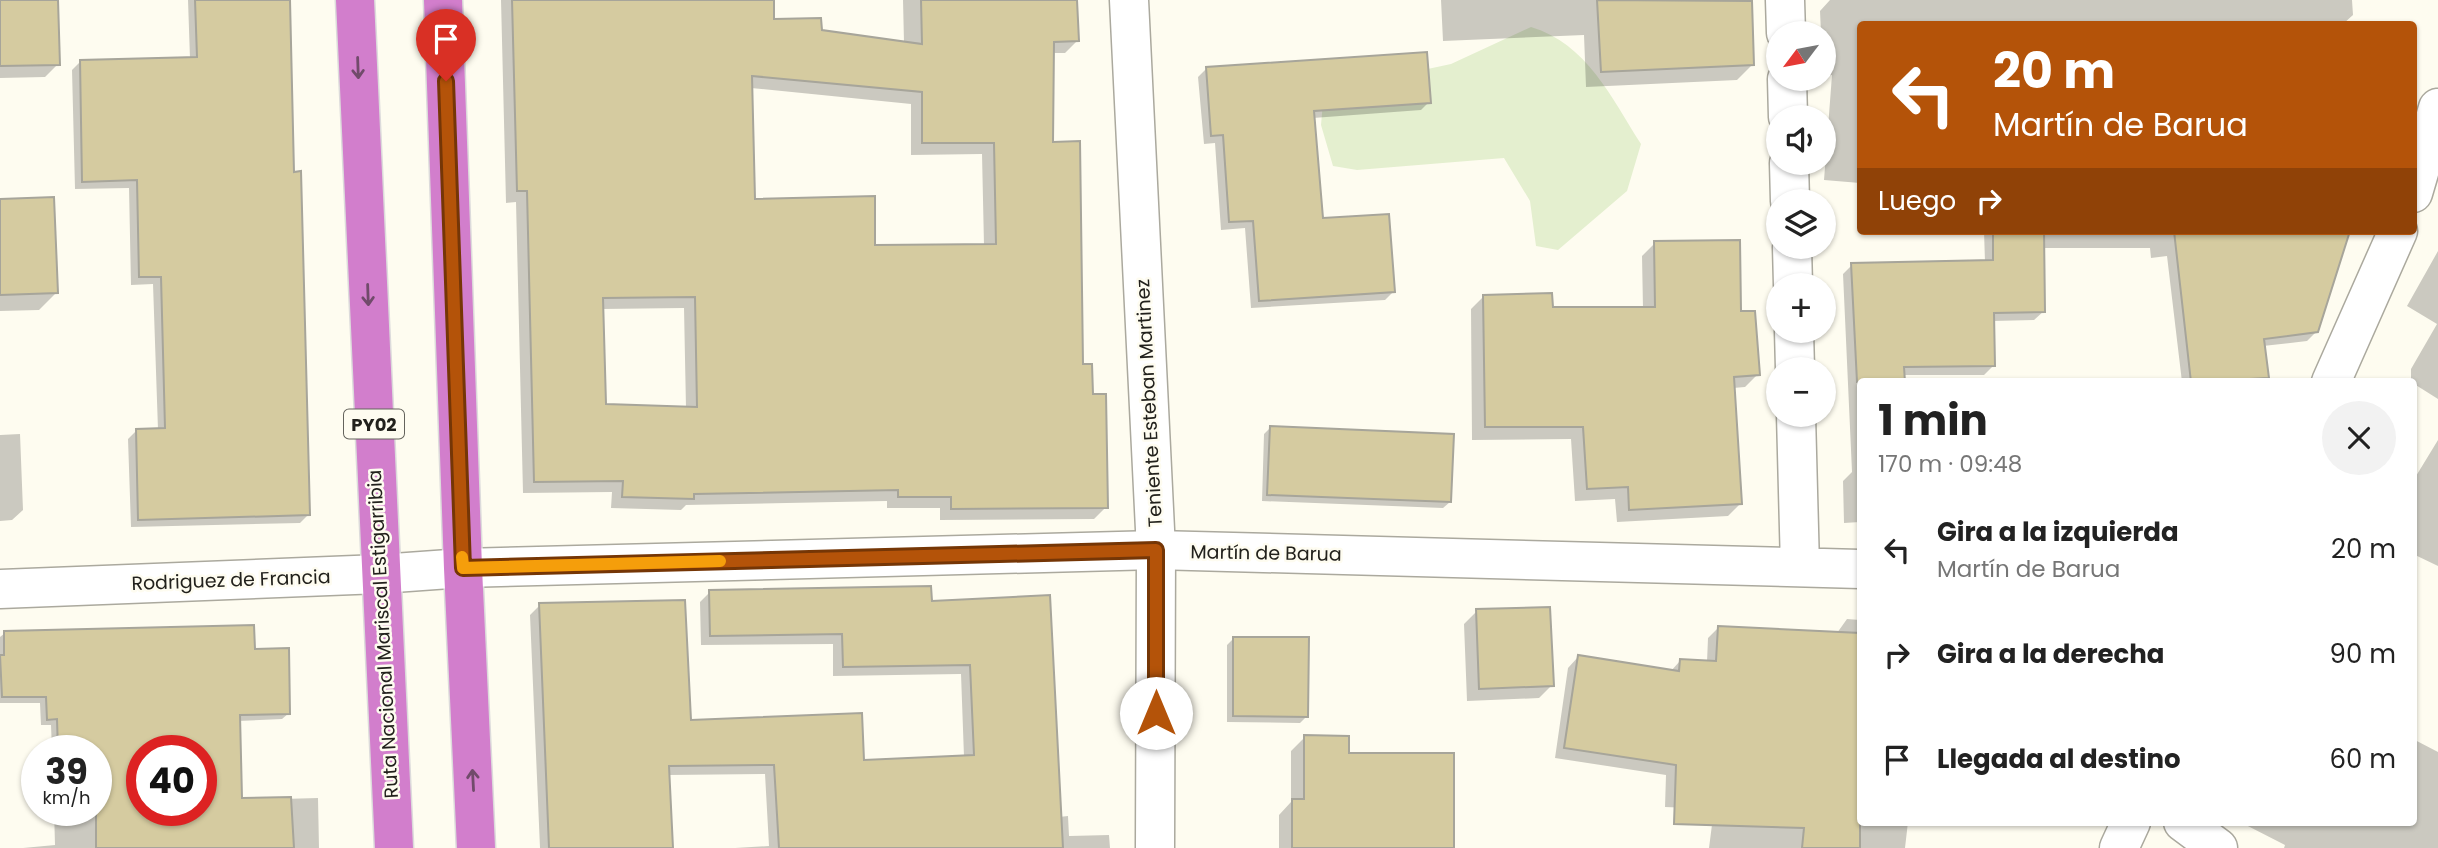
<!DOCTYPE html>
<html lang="es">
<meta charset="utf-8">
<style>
body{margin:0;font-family:Poppins,sans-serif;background:#f2f2f2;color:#222;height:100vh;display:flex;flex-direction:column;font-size:26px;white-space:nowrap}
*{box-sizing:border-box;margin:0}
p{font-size:23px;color:#767676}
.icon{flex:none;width:38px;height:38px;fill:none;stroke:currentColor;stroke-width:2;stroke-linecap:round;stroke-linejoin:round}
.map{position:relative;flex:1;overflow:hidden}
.panel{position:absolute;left:1857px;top:378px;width:560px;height:448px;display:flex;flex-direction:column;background:#fff;border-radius:7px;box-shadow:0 2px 5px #0004}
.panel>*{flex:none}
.banner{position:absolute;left:1857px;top:21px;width:560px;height:214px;border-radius:7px;box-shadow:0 2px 5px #0004;background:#b45309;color:#fff;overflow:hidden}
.needle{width:46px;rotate:238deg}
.fabs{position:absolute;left:1766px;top:21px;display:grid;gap:14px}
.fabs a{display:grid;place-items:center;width:70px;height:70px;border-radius:50%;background:#fff;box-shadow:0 2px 5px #0004;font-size:35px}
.speed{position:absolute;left:21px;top:735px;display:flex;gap:14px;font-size:35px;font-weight:700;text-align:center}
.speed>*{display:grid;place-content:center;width:91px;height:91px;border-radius:50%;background:#fff;box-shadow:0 2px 5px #0004;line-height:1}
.speed small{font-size:18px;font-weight:400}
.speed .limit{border:10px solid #d22;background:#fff;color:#111}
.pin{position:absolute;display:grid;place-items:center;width:60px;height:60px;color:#fff;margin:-72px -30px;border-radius:50% 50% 50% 0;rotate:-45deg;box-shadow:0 0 7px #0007}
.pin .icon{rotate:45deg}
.me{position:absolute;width:77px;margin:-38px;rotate:0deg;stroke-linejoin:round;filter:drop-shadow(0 0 5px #0008)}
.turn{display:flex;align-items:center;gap:24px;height:147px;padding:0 21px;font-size:32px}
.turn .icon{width:91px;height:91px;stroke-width:2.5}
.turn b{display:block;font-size:49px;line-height:60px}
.then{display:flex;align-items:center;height:66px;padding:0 21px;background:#0003;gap:14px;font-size:26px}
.round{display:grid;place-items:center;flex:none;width:74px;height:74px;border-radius:37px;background:#f2f2f2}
.summary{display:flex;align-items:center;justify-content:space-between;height:119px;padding:0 21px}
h1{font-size:42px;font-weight:700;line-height:52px}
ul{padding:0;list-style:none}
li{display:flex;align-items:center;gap:21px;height:105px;padding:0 21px}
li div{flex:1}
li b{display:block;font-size:26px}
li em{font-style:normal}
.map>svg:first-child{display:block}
</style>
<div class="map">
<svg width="2438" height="848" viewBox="0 0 2438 848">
<rect width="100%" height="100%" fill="#fefcf0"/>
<path fill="#e4efcf" d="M1531,27C1587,44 1611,97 1641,144L1627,191L1558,250L1536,246L1530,201L1504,158L1357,170L1333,166L1321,125L1323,102L1339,88L1451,64Z"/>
<path fill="#0003" fill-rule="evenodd" d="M0,0H56L58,64L45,77L0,78Z
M188,0H288L292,173L308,515L300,523L131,527L128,439L137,430H158L153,284L131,285L129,188L75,189L72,70L80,62L190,59Z
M501,0H772L773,20L820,32L904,43L903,0H1076L1077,41L1065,53H1052L1051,143L1081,366L1091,395L1106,507L1094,519L940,520V508H887V501L686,505L681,510L611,508L612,492L523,493L516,202L506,203ZM751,88L911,104V155L982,154L984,246L874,247L753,201ZM684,308L686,409L604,406L602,309Z
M1441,0H1731L1753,64L1737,80L1586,87L1584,35L1443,41Z
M1830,0H2352L2353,15L2343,24H1860V183L1824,180L1832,75L1824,76V33H1821L1820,11Z
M1207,68L1429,102L1421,110L1313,118L1321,220L1394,291L1385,300L1251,308L1245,228L1221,230L1215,143L1204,144L1198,77Z
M0,201L57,292L39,310L0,311Z
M1984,231H2348L2316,332L2307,341L2263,346L2267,377L2263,382H2182L2167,256L2151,258L2150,248H2043L2044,311L2034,320L1993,321V366L1984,375H1903L1860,382V522L1844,523L1843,481L1852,472L1843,274L1852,265L1985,262Z
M1655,243L1740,313L1758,374L1745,387L1733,388L1741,503L1728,516L1617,522L1615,499L1575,501L1571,439L1472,440L1471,309L1484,296L1551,309H1643L1642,256Z
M2438,251V399L2411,382V369L2437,324L2407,306Z
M1270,428L1450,502L1443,508L1262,501L1264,434Z
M20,434L23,510L12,520L0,521V435Z
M2438,440V566L2413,554V481Z
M710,592L930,603L1048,597L1059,817L1068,816L1069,836L1109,835L1110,848H735L769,846L765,774L668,775L672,848H540L530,615L540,605L689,721L862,762L964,757L961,674L833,676V644L701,645L700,602Z
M1477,611L1552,685L1539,698L1467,701L1464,624Z
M1847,619L1860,620V822H1908L1905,848H1709L1714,809L1665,807L1666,775L1555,758L1568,668L1578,657L1670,672L1680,661L1707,662L1708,638L1718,628L1837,633Z
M5,633L253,651L289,713L282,719L238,721L240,800L318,798L319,848H23L55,845L54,810H96V751H52L51,725H41L40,703H0V637ZM142,751H201V810H142Z
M1233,639L1307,716L1300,723L1227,722V645Z
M1305,737L1348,755L1432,848H1279V815L1291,802V751Z
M2413,739L2438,752V848H2284L2285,845L2240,822H2413Z"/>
<path fill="#d5cba0" stroke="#a7a59a" stroke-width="2" fill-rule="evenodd" d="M0,0H58L60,65L0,66Z
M195,0H290L294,172L301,171L310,515L138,520L136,429L165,428L161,277H139L137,180L82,182L80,60L197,57Z
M512,0H774V19L821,18L822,30L922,44L921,0H1077L1079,41L1054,42L1053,142L1080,141L1083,364H1092L1093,394H1106L1108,508L951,509V497H898V490L694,494V499L622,497L623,481L534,482L527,191H517ZM752,76L922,92V143H994L996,244L875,245V196L755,199ZM695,297L697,407L606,404L603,298Z
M1597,0L1752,1L1754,65L1601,72Z
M1427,52L1431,103L1314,111L1323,218L1389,214L1395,292L1259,301L1253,221L1229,222L1223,135L1211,136L1206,67Z
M54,197L58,293L0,295V199Z
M1993,231H2044L2045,312L1994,313L1995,366L1904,367L1905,382H1857L1851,263L1993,260Z
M2174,231H2350L2318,332L2264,339L2269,378L2191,382Z
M1740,240L1741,311H1755L1760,375L1734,377L1742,504L1629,510L1628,487L1587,489L1583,427H1485L1483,295L1552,293L1553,307H1655L1654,241Z
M1270,426L1454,434L1451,502L1267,495Z
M931,586L932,601L1050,595L1063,848H779L774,765L669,766L673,848H549L539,603L685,600L691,720L862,713L864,760L974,755L970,665L843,667L842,634L710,636L709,590Z
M1550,607L1554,686L1479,689L1476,609Z
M254,625L255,649L289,648L290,714L240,715L242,798L291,797L294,848H96V751H58L57,719L47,720L46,697H2L0,655H4V631ZM142,751H201V810H142Z
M1718,626L1860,633V848H1802L1804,828L1674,824L1676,765L1564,748L1578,655L1679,671L1680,659L1716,661Z
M1233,637H1309L1308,717L1233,716Z
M1304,735L1349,736V753H1454V848H1292V799H1304Z"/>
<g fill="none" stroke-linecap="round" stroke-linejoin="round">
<defs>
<path id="minor" d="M1785,0L1786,33
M1787,79L1788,117
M1789,163L1790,201
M2413,193L2438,108
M1792,247L1793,285
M1794,331L1795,369
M2331,382L2398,231
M1796,415L1800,567
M0,589L380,574L463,568L1156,550L1860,569
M2183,822L2218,848
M2119,848L2131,822"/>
<path id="tertiary" d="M1129,0L1156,550L1155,848"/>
<path id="trunk" d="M355,0L394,848
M443,0L463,568L476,848"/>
</defs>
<use href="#minor" stroke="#aba99e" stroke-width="41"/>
<use href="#tertiary" stroke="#aba99e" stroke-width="41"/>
<use href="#trunk" stroke="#dcdbdb" stroke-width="41"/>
<use href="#minor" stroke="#fff" stroke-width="38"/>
<use href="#tertiary" stroke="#fff" stroke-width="38"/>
<use href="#trunk" stroke="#d27ecc" stroke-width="38"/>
</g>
<defs><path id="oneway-shaft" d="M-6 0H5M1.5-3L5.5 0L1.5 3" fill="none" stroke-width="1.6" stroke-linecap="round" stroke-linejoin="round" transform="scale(1.75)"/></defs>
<g stroke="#714b6b">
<use href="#oneway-shaft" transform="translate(358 68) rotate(88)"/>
<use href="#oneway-shaft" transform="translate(368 295) rotate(88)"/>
<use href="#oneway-shaft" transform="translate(473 780) rotate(-93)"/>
</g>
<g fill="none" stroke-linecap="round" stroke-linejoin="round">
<defs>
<path id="route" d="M446,81L463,568L1156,550V713"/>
</defs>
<use href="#route" stroke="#753606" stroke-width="18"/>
<use href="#route" stroke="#b45309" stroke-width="12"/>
<path stroke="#f59e0b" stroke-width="12" d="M462,557L463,568L720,561"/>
</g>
<g text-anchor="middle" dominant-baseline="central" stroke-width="5" stroke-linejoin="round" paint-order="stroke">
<rect fill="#fefcf0" stroke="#64635c" stroke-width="2" x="344" y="409.5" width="60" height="29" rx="5"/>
<g font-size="18" font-weight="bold" fill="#22211c">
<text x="374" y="424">PY02</text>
</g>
<g font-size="19" fill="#22211c" stroke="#fefcf0">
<text transform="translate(1149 403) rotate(-93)">Teniente Esteban Martinez</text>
<text transform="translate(1266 553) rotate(1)">Martín de Barua</text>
<text transform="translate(231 580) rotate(-2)">Rodriguez de Francia</text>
<text transform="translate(383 634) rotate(-93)">Ruta Nacional Mariscal Estigarribia</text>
</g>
</g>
</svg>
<div class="fabs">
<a><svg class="needle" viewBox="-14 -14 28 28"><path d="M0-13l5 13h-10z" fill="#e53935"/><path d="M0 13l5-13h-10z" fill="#767676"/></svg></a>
<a><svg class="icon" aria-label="sound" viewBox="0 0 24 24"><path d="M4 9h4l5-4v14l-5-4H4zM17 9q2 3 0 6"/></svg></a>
<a><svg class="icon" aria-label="layers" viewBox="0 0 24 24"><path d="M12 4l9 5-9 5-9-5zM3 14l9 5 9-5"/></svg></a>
<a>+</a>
<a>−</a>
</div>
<div class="speed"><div>39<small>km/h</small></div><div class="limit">40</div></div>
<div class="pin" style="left:446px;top:81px;background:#d93025"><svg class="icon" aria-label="arrive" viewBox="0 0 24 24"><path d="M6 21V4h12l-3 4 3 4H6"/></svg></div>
<svg class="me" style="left:1156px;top:713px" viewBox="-20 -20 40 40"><circle r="19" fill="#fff"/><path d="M0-13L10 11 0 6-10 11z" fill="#b45309"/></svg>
<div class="banner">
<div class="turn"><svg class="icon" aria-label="left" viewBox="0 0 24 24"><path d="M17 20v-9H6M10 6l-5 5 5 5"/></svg><div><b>20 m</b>Martín de Barua</div></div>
<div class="then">Luego<svg class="icon" aria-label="right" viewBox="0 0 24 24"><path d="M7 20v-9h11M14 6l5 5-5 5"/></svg></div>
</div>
<section class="panel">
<div class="summary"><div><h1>1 min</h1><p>170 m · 09:48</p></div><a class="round"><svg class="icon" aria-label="close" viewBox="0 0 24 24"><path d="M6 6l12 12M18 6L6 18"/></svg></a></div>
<ul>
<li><svg class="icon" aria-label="left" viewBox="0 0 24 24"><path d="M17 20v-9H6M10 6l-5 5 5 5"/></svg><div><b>Gira a la izquierda</b><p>Martín de Barua</p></div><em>20 m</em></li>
<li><svg class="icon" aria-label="right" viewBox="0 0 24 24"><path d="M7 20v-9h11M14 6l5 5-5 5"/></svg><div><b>Gira a la derecha</b></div><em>90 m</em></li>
<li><svg class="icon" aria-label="arrive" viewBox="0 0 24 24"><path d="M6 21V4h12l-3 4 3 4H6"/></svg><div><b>Llegada al destino</b></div><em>60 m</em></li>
</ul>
</section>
</div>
